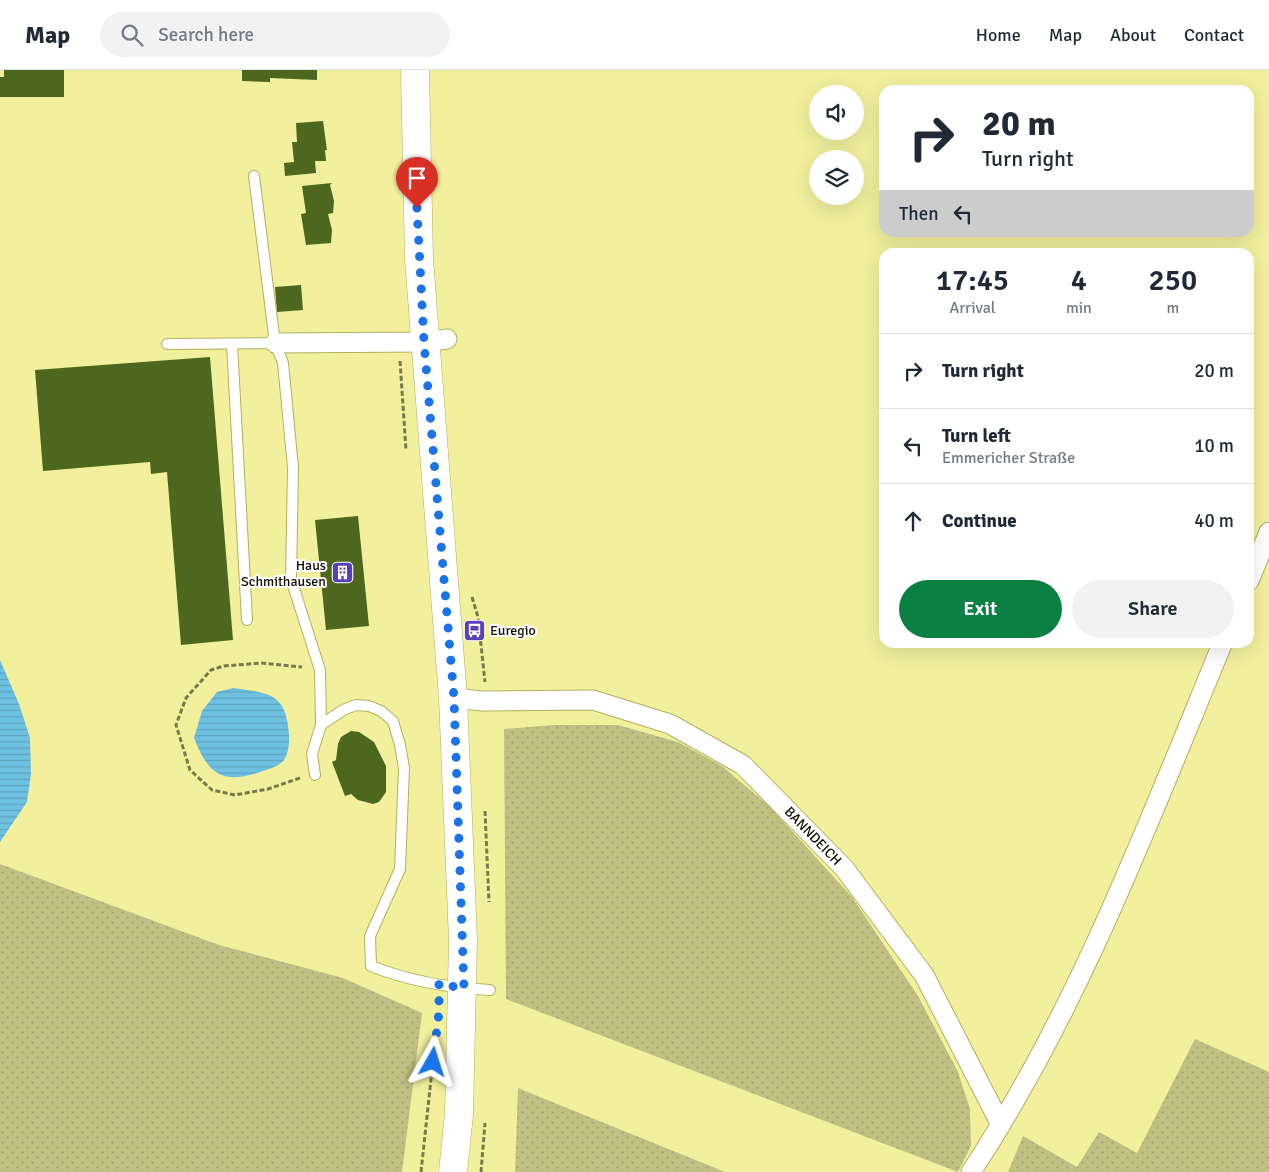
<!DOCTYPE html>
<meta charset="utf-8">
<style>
body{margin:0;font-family:Signika,sans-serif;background:#f2f2f3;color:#1f2937;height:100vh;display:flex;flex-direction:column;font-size:19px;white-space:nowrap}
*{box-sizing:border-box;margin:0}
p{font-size:16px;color:#747a83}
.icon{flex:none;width:28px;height:28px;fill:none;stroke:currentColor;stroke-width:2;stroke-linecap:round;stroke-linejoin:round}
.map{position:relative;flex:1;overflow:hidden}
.panel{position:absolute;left:879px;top:178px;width:375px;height:400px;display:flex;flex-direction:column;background:#fff;border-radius:15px;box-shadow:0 5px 20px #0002}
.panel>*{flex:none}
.banner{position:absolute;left:879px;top:15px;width:375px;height:152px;border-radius:15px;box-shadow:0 5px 20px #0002;background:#fff;color:#1f2937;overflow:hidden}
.fabs{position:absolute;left:809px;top:15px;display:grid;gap:10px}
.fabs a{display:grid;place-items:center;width:55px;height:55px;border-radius:50%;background:#fff;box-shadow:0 5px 20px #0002;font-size:25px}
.pin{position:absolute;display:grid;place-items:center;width:42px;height:42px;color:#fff;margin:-51px -21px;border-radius:50% 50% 50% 0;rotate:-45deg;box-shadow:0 0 5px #0007}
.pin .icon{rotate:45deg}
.me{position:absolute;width:55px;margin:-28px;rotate:6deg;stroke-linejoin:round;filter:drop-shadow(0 0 4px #0008)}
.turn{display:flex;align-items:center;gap:18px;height:105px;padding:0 20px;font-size:22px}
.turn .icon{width:65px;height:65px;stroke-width:2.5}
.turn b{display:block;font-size:35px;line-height:42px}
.then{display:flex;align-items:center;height:48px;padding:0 20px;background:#0003;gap:10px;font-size:19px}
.eta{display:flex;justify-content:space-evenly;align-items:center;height:85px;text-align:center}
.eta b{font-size:30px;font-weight:600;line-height:35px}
.action{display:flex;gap:10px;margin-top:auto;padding:10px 20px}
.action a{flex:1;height:58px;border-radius:30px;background:#0b8043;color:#fff;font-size:20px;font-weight:600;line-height:58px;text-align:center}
.action a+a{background:#f2f2f3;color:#1f2937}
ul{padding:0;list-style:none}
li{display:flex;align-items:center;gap:15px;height:75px;padding:0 20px;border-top:1px solid #e0e1e3}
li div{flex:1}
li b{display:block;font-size:19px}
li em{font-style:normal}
header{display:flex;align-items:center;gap:30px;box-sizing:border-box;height:70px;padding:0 25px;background:#fff;border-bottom:1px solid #e0e1e3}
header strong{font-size:24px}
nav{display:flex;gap:28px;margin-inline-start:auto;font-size:18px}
.search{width:350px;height:45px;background:#f2f2f3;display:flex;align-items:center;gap:12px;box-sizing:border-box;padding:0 18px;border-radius:28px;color:#747a83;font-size:19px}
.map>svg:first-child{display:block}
</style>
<header>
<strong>Map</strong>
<div class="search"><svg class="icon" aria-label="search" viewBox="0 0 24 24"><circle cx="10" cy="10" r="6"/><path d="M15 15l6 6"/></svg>Search here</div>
<nav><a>Home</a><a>Map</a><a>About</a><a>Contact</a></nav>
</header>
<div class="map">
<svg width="1269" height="1102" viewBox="0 0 1269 1102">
<defs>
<pattern id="grass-dots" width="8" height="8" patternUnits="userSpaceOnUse" patternTransform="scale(1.25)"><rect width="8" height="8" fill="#c1c083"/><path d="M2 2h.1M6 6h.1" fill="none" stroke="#a5a46f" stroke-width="1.8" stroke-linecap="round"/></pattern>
<pattern id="water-rules" width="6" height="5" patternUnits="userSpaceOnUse" patternTransform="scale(1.25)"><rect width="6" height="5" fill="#6ec0e1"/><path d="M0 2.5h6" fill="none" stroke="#5ea4bf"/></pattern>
</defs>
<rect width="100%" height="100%" fill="#f2f09d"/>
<path fill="url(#grass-dots)" d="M553,655H618L678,672L722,696L769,736L852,827L918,926L958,1002L970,1039L971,1076L958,1102L506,929L504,659Z
M0,794L219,875L343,908L422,943L402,1102H0Z
M1195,969L1269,1002V1102H1008L1023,1066L1077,1097L1099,1062L1137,1083Z
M518,1018L725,1102H515Z"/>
<path fill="url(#water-rules)" d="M0,590L19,634L30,668L31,704L27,732L0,772Z
M233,618C269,623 286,623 289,664C290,671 288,685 284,690C278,697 269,699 260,702C222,715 208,704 194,668L202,641L217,622Z"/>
<path fill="#4d671e" d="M4,0H64V27H0V7H4Z
M242,0H317V10L270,8V12L242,11Z
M323,51L327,80H325L326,91H315L316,103L285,106L284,93L294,92L292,72H297L296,53Z
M332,113L330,115L334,131L333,143L328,144L332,160L331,173L306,175L301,144L306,143L302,116Z
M301,215L303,240L277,242L275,217Z
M210,287L233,570L181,575L167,402L151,404L150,392L43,401L35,300Z
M358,446L369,556L326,560L315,450Z
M351,661L359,662L374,672L386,696V722L379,732L373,734L358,730L351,724L345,726L332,692L336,690L338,674L341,667Z"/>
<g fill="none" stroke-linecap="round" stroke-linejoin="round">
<defs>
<path id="service" d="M254,106L275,273L283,293L293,398L291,509L320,600L321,655L312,684L315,705
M167,274L275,273
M232,274L247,550
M321,655L343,640L356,635L369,636L381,641L393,651L400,675L404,698L400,799L370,866L371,896C409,911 450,918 490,920"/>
<path id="minor" d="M275,273L424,272L447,269
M1249,511L1269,462
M453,628L483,631L593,630L670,654L743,695L844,798L924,905L1001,1055
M971,1102C1079,938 1148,753 1223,572"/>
<path id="primary" d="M415,0L419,189L453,628L463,870L459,1044L453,1102"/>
</defs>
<use href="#service" stroke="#b2af5e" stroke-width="12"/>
<use href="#minor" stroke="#b2af5e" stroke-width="21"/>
<use href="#primary" stroke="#b2af5e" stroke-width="29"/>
<path stroke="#7b794b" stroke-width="3" stroke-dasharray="5 2.5" stroke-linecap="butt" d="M400,291L406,380
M472,527L478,547L485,612
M300,708L268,719L235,725L212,720L190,700L176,655L186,628L211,600L224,596L261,593L302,597
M485,741L489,832
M421,1102L433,991
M481,1102L485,1053"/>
<use href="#service" stroke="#fff" stroke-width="10"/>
<use href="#minor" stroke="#fff" stroke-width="19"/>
<use href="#primary" stroke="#fff" stroke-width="28"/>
</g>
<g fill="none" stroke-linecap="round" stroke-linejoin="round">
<path stroke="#1a73e8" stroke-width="9" stroke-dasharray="0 16.2" d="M417,138L424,272L454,628L464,919L439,913V942L433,992"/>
</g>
<defs>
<symbol id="building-square" viewBox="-11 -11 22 22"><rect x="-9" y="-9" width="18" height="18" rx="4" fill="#5940b8" stroke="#fff"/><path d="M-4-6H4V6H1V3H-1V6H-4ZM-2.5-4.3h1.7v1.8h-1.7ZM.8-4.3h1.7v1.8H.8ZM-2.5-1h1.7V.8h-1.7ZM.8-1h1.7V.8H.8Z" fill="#fff"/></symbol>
<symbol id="bus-square" viewBox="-11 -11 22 22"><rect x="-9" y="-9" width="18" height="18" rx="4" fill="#5940b8" stroke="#fff"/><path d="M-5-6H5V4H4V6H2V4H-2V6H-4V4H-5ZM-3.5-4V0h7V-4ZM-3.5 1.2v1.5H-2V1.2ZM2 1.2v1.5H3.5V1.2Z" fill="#fff"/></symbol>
</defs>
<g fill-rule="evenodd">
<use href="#building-square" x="330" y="490" width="25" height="25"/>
<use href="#bus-square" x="462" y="548" width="25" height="25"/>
</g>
<g text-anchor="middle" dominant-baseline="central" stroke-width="4" stroke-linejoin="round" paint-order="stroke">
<g font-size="14" fill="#100e00" stroke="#fff" text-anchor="end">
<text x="326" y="495">Haus<tspan x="326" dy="16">Schmithausen</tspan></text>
<text x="490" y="560" text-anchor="start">Euregio</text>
</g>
<g font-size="14" fill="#100e00" stroke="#fff">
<text transform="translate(813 766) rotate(46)">BANNDEICH</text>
</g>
</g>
</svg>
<div class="fabs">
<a><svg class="icon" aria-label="sound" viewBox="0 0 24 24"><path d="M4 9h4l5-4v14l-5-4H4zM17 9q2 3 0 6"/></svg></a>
<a><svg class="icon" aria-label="layers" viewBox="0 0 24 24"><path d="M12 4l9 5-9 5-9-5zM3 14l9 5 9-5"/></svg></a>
</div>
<div class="pin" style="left:417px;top:138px;background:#d93025"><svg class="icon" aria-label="arrive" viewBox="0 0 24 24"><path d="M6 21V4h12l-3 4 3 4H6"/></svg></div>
<svg class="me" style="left:433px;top:992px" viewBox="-20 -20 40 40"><path d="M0-17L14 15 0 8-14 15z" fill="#1a73e8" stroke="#fff" stroke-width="4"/></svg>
<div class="banner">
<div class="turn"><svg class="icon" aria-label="right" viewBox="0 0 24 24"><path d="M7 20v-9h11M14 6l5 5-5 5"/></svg><div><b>20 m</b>Turn right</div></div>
<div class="then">Then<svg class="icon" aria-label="left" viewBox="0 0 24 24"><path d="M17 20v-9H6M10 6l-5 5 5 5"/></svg></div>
</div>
<section class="panel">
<div class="eta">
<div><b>17:45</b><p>Arrival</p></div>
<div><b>4</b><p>min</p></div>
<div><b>250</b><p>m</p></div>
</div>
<ul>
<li><svg class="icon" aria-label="right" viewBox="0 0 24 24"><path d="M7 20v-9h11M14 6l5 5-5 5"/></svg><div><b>Turn right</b></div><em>20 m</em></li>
<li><svg class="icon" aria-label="left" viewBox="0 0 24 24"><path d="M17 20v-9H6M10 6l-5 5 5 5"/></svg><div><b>Turn left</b><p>Emmericher Straße</p></div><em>10 m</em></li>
<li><svg class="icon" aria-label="ahead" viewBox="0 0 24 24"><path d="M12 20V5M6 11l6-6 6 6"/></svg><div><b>Continue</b></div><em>40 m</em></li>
</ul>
<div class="action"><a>Exit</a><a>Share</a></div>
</section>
</div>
